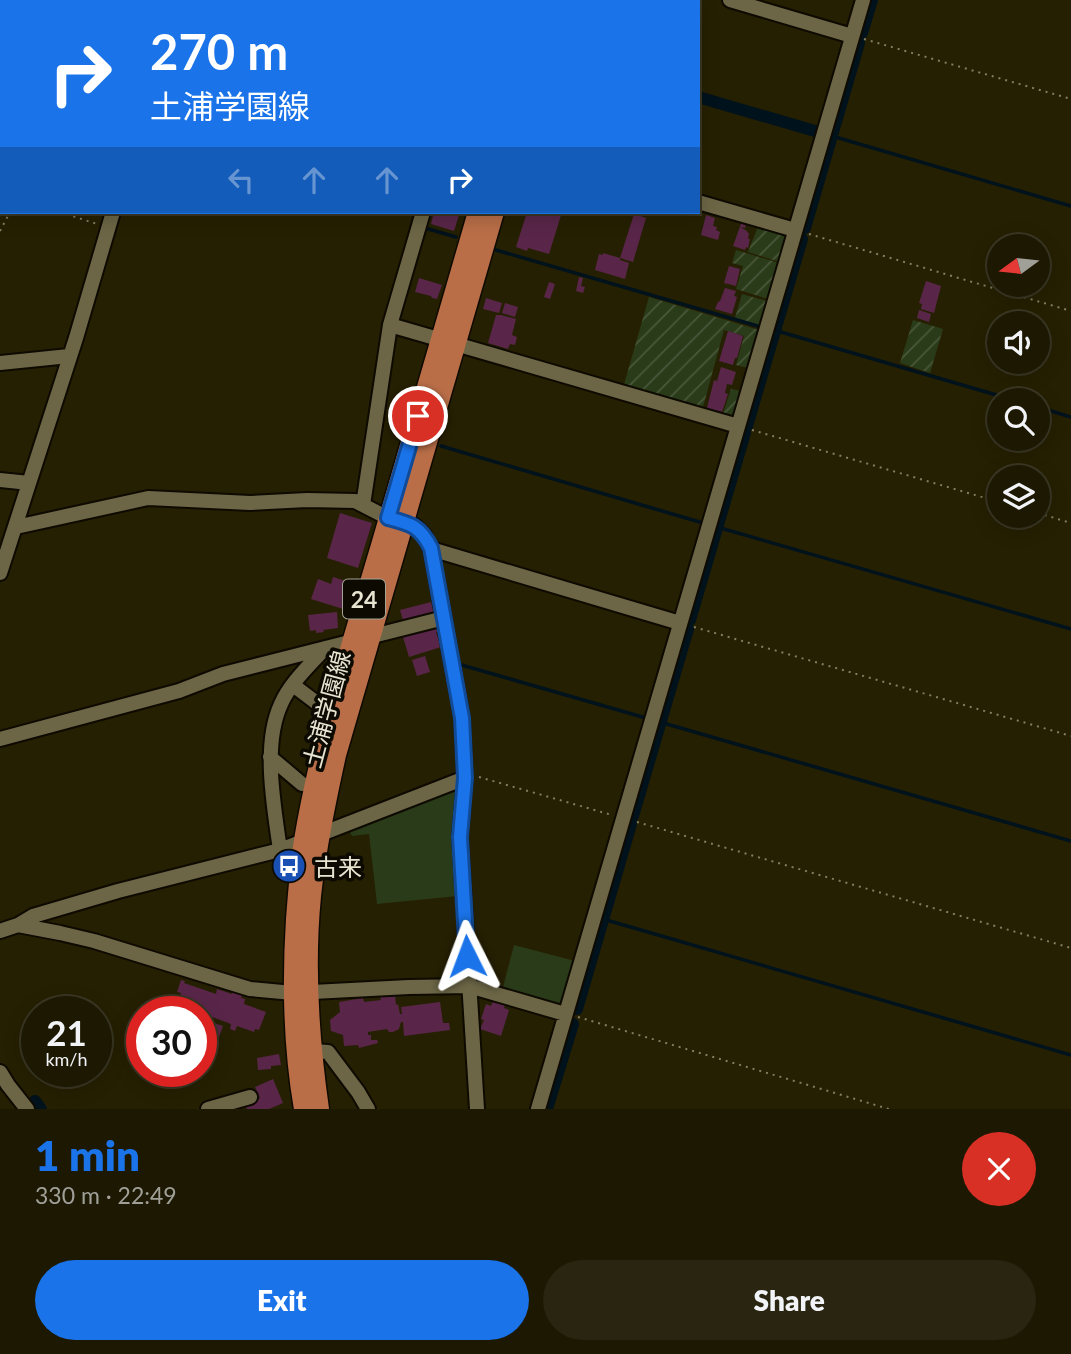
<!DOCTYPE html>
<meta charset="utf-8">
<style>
body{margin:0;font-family:Lato,"Noto Sans JP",sans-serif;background:#292511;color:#f1f3f6;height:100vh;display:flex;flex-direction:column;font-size:26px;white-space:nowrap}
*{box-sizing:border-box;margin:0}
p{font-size:23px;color:#a0a099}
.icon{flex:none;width:38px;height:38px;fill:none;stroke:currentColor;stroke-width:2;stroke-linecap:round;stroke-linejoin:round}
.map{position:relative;height:1109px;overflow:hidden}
.side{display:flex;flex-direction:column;background:#1c1802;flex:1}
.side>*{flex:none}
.banner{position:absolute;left:0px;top:0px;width:700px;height:214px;box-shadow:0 4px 18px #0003,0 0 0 2px #3a3724;background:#1a73e8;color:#fff;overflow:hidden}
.needle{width:46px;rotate:255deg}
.fabs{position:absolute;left:987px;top:234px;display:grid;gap:14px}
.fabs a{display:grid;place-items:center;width:63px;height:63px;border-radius:50%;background:#1c1802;box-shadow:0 4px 18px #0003,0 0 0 2px #3a3724;font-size:35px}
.speed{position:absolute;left:21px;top:996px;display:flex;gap:14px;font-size:35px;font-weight:700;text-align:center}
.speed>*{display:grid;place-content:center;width:91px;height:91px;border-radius:50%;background:#1c1802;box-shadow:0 4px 18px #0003,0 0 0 2px #3a3724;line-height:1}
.speed small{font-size:18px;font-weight:400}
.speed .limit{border:10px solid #d22;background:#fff;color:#111}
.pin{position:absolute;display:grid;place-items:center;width:60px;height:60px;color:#fff;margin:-30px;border:4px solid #fff;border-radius:50%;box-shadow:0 2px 7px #0007}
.me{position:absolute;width:77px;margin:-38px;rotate:357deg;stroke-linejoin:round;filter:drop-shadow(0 0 5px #0008)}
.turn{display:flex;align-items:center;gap:24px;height:147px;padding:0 35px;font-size:32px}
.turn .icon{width:91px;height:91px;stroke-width:2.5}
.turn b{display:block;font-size:49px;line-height:60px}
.lanes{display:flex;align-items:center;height:66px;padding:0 35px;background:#0003;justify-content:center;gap:35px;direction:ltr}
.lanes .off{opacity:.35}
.round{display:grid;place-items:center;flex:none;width:74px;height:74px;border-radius:37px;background:#292511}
.overview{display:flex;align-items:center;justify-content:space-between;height:119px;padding:0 35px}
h1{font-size:42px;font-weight:800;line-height:52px;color:#1a73e8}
.action{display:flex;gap:14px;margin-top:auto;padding:14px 35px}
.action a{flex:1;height:80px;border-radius:42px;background:#1a73e8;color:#fff;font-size:28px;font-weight:800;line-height:80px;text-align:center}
.action a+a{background:#292511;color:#f1f3f6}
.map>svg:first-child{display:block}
</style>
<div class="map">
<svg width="1071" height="1109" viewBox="0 0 1071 1109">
<defs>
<pattern id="garden-furrows" width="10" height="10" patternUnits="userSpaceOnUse" patternTransform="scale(1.75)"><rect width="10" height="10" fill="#2a3b19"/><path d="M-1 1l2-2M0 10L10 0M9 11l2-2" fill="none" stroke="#49573a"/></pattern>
</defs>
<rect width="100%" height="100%" fill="#262002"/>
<path fill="#2a3b19" d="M457,789L458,896L377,904L369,834L352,836L349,830Z
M514,945L575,961L562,1007L502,991Z"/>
<path fill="url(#garden-furrows)" d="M759,224L789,233L780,262L748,252Z
M736,250L779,263L768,299L736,289L743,266L732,263Z
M742,294L767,301L760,326L735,318Z
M649,297L759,330L748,368L736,365L744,336L724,330L703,407L723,413L731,389L741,391L732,421L623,388Z
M913,320L943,329L930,373L900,363Z"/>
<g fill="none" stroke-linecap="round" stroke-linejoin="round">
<path stroke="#00121c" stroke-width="3.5" d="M832,136L1071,206
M425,228L456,237
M496,250L761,327
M774,330L1017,401
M1038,407L1071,417
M441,446L703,523
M717,527L1071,629
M458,664L646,718
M660,722L1071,841
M603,919L1071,1055"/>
<path stroke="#00121c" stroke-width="12" d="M360,0L366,2
M862,33L872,0
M698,97L815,131
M805,228L859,43
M747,426L802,239
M690,620L745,433
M633,816L688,629
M577,1009L631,824
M35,1101L41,1109
M547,1109L573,1024"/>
</g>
<path fill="#592649" d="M434,212H460L454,231L431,224Z
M527,212H562L549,254L528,248L527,251L516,247Z
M634,214L646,218L633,262L620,258V260L629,263L625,279L595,270L599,254L603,255V253L620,258Z
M706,215L715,218L713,226L717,227L716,230L720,232L718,240L701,235Z
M742,221L746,222L745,228L740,227L747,231V232L749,233L748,239H750L748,248L746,247L745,250L733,246Z
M729,266L740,269L736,286L724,283Z
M579,277L583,278L581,286L585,287L583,293L576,291Z
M419,278L442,285L437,299L432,298L431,296L415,292Z
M926,281L941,286L934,313L921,309L922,304L919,303Z
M549,282L555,284L550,299L544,297Z
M725,288L736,291L734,296L737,297L732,314L715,309L718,302L720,301Z
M486,298L502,303L499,313L483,309Z
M505,303L518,307L515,317L502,313Z
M919,310L931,314L929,322L917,318Z
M496,315H501L516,319L512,335L517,337L515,345L510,344L508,349L488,343Z
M728,331L743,336L737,358H735L733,365L719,361Z
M721,367L736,372L732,385L727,384L725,393L728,394L722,412L707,408L714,380L717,381Z
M340,513L372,523L358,568L327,558Z
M333,577L352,583L343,609L311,599L318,579L331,584Z
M431,602L434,615L404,623L400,610Z
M337,612L338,628L323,630L324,632L316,633V630L310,631L308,615Z
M437,623L440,631L436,632L441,647L409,657L403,637L426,629Z
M425,656L430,672L417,676L412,660Z
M181,980L185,981L184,983L216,994L217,989L232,994V992L242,995L241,998L245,999L244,1004L266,1012L259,1030L255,1029L254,1032L237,1026L235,1031L230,1029L231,1024L212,1017L211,1022L223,1026L212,1056L201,1052L202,1014L201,1012H195L181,1007L182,1004L177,1002L181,993L177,992Z
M395,995L396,1005L398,1004L400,1014H402L401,1007L440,1002L443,1023H449L450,1030L404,1036L403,1022H401L399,1029L393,1032H389L387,1029L368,1032V1035H371V1040H377L378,1043L359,1048L358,1045L344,1046L343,1035L331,1031L330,1020L340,1012L339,1002L363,998L364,1002L381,1000L380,997Z
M493,1001L505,1005L504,1008L509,1010L501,1036L480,1029L484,1020L481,1019L486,1004L491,1006Z
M279,1054L281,1065L271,1066V1069L258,1070L257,1058Z
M273,1079L283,1103L269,1109H247L245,1105L260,1098L255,1087Z"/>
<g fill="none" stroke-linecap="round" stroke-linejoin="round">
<defs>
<path id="minor" d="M730,0L852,36
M167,2L168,0
M0,77L2,78
M698,202L795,230
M390,325L738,426
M0,363L69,356
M0,480L29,483
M363,505L390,325L423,212
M16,527L148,498L250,503L307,500L355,501L388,518L415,526L424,535L431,549L462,718L465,778L460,837L477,1109
M431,549L680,623
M0,573L76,338L113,212
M293,685L322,707
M0,739L179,691L223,674L444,618
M270,757L302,784
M280,850C274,806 262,745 281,704C290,683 310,665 325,648
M18,925L60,933L94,941L250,989L293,993L409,987L469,986L565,1014
M0,931L18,925L33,916L118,891L280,850L465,778
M313,1051L328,1052L358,1092L368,1109
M0,1072L8,1085L27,1109
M208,1109L250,1097
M538,1109L863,0"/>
<path id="major" d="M539,2V0
M557,2L558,0
M303,1109C292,1046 291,982 295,919C297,893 299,866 303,840C320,739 352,640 381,542C413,432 445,322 477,212
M320,1109C310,1039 305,967 312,896C317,848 327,801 337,755L495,212"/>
</defs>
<use href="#minor" stroke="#0e0a00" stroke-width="18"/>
<use href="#major" stroke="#0e0a00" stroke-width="21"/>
<path stroke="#827e65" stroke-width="2" stroke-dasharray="2 5" stroke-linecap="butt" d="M864,39L1071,99
M0,194H2
M60,212L97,224
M0,231L10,212
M809,234L1071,311
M752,430L999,502
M1038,513L1071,523
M694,627L1071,736
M479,777L612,815
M637,822L1071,948
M578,1017L889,1109"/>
<use href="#minor" stroke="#6c6646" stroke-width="14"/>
<use href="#major" stroke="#b96e48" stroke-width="18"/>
</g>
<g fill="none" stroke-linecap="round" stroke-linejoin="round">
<defs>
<path id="route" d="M418,416L388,518C411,524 420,526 431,548L462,718L465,778L460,837L467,956"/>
</defs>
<use href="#route" stroke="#114b97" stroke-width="18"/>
<use href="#route" stroke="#1a73e8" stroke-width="12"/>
</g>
<defs>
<symbol id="bus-disc" viewBox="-11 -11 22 22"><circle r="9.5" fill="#1a4fb4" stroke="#0c0a01"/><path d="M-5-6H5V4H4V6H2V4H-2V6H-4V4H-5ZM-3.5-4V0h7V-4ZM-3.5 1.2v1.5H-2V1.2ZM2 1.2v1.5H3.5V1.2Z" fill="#fff"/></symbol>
</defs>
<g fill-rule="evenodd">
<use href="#bus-disc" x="270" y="847" width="38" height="38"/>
</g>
<g text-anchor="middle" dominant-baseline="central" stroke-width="7" stroke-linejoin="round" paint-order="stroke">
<rect fill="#0c0a01" stroke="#a5a393" stroke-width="2" x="343" y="579.5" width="42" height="39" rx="5"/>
<g font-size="23" font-weight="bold" fill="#e7e4d2">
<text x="364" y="599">24</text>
</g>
<g font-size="24" fill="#e7e4d2" stroke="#0c0a01">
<text transform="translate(326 709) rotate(-75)">土浦学園線</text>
</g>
<g font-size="24" fill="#e7e4d2" stroke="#0c0a01" text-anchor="start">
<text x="314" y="866">古来</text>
</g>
</g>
</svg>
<div class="fabs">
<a><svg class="needle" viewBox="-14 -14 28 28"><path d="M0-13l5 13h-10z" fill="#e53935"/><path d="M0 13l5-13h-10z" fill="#a0a099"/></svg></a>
<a><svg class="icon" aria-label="sound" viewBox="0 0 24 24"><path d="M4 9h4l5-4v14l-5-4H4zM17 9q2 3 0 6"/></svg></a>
<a><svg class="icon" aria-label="search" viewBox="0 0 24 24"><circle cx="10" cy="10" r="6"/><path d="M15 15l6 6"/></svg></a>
<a><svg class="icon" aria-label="layers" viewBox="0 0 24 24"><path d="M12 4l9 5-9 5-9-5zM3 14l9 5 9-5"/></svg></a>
</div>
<div class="speed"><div>21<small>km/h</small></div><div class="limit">30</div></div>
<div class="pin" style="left:418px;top:416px;background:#d93025"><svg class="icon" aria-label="arrive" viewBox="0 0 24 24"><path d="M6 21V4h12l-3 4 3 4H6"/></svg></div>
<svg class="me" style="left:467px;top:956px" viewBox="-20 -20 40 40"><path d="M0-17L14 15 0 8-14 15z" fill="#1a73e8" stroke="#fff" stroke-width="4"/></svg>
<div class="banner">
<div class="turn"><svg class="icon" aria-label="right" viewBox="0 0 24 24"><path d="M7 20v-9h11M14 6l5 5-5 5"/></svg><div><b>270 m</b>土浦学園線</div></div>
<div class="lanes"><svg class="icon off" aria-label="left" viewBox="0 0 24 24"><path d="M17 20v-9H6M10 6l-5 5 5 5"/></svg><svg class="icon off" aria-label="ahead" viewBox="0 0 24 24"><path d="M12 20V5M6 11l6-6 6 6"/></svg><svg class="icon off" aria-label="ahead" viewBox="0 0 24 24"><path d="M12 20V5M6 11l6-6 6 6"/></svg><svg class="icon" aria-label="right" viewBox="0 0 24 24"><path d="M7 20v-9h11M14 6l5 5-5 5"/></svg></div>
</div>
</div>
<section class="side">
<div class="overview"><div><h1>1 min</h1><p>330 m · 22:49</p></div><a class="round" style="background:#d93025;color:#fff"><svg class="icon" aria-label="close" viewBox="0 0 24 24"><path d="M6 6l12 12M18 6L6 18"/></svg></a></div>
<div class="action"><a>Exit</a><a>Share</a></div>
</section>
